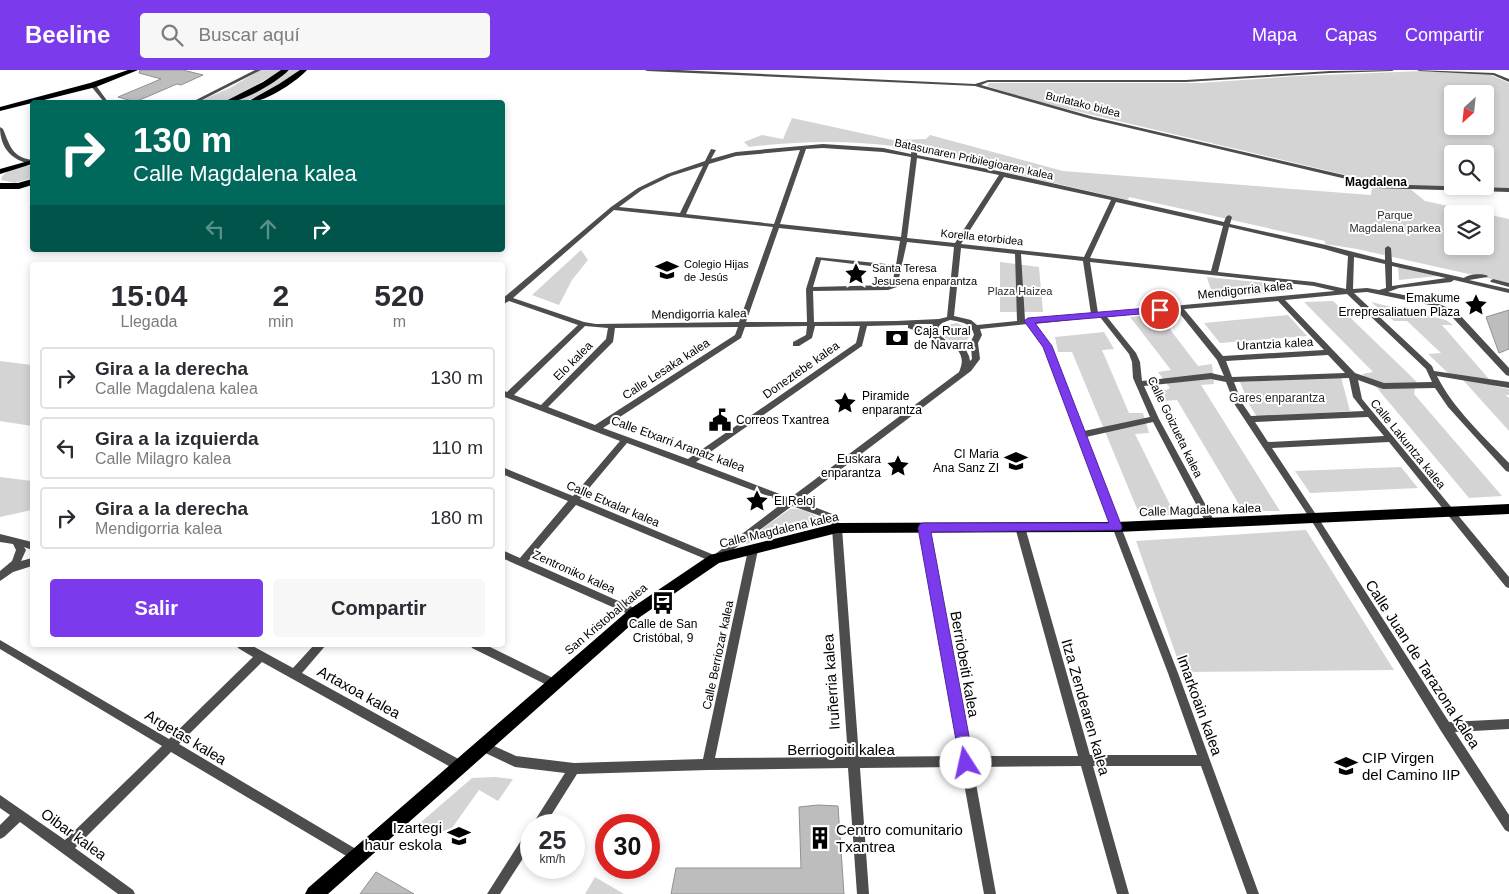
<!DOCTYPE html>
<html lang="es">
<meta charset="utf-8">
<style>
body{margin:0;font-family:Helvetica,sans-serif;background:#f7f7f7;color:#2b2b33;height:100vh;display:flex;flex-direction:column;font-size:19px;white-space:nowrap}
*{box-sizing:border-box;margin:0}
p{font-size:16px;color:#7c7c81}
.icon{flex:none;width:28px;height:28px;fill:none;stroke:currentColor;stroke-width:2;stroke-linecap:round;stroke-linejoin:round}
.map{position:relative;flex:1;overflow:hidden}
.drawer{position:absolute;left:30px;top:192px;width:475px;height:385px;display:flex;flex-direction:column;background:#fff;border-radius:5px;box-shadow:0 2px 8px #0003}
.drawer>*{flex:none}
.banner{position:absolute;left:30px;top:30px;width:475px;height:152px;border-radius:5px;box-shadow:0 2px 8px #0003;background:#00695c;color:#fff;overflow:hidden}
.needle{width:32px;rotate:207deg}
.controls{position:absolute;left:1444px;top:15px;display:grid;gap:10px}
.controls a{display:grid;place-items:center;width:50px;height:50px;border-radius:5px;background:#fff;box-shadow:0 2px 8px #0003;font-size:25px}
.speed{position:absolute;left:520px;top:744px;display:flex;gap:10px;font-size:25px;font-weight:700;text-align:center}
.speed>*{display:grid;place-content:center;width:65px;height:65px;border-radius:50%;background:#fff;box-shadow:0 2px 8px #0003;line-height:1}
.speed small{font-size:12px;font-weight:400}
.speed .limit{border:8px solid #d22;background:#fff;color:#111}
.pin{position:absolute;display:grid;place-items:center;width:42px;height:42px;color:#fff;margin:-21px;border:2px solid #fff;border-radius:50%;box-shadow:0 1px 5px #0007}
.me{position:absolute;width:55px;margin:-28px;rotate:350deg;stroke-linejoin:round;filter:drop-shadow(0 0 4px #0008)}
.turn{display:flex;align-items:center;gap:18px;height:105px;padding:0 20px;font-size:22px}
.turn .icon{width:65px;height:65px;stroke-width:2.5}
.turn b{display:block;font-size:35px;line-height:42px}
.lanes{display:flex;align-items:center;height:48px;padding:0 20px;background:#0003;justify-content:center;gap:25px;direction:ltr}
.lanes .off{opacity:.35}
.eta{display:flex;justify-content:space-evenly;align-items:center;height:85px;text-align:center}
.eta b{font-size:30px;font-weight:800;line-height:35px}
.cta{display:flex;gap:10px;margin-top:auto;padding:10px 20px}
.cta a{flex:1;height:58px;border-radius:5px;background:#7c3aed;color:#fff;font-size:20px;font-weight:800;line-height:58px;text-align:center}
.cta a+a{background:#f7f7f7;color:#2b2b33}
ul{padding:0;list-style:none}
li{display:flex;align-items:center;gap:15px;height:62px;margin:0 10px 8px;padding:0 10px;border:2px solid #e1e1e2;border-radius:5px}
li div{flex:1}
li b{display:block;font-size:19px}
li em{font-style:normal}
header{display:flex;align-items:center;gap:30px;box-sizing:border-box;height:70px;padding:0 25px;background:#7c3aed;color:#fff}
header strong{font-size:24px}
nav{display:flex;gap:28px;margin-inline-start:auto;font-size:18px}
.search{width:350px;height:45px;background:#f7f7f7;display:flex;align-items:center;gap:12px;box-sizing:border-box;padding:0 18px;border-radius:5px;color:#7c7c81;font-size:19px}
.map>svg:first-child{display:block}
</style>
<header>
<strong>Beeline</strong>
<div class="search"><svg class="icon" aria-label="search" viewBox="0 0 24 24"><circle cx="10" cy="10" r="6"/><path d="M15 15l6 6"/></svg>Buscar aquí</div>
<nav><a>Mapa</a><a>Capas</a><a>Compartir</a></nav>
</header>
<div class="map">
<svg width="1509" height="824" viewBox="0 0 1509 824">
<rect width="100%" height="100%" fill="#fff"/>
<path fill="#d4d4d4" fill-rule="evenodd" d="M260,0H283L225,32H197L230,18Z
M291,0H301C281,14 258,32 233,32Z
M1422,1L1491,5L1509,13V120L1408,117L1425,131L1509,149V213L1357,179L1325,174V171L1129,127L1128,130L989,98L990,96L938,84L936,86L892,78L893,76C845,70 798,71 749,77L744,72L762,65L783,69L792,48L893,70L926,69L930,65L1063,101L1371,125L1372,117L1354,107L1038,32L987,16L989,13H1200L1299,6ZM1452,24H1485V56H1452ZM1452,84H1485V116H1452ZM1452,144H1485V176H1452Z
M25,96H32V108L15,113L1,110C3,100 16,99 25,96Z
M581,180L588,190L572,210L559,235L532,225Z
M1000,192L1039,197L1043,242H1000Z
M1398,197L1438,206L1399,210Z
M1207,207L1288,215L1290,221L1218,229L1210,217Z
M1333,231L1416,311L1414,324L1502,426L1469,428L1377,318L1362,304L1373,302L1304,232Z
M1371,232L1446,250L1453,255H1442L1495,316L1509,319V325H1506L1509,328V361L1463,310L1448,303L1428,284L1441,283L1407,251H1394Z
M1157,245L1162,249L1198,296L1212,294L1214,314L1201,315L1280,441H1243L1177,330L1163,331L1160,323L1170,318L1158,302L1171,300L1130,247Z
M1288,245L1307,266L1220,273L1204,253Z
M957,253L969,259L971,265L967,270C956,273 945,272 940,261L943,256Z
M1104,262L1114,279L1102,280L1129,343H1143L1149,363L1135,364L1175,445L1140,446L1072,282H1058L1055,267Z
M0,291L32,295V356L0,351Z
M1341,307L1350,341L1257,347L1250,336L1240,312Z
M1401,397L1418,418L1310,423L1295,401Z
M0,407L32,411V440L0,447Z
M790,439C798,438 816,443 819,451L816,454L746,474L743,472Z
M1306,460L1394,600L1182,602L1136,471Z
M495,707L513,709L498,731L479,720L447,765L420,753L472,708Z
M595,807L624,824H585Z"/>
<path fill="#bdbdbd" stroke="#919191" d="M140,0H183L203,5L181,15L177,14L135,32L118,27L161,9L139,3Z
M1509,240V279L1499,283L1486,247Z
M818,735L838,736L844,824H671L676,798H801L799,737Z
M376,802L414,824H360Z"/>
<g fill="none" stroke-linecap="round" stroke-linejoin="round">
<path fill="#4d4d4d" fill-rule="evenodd" d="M255,0H261L198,32H192Z
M645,0H679L975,14L988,10H1186L1330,1L1394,0L1392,1L1330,3L1186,12H988L981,15L1094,47L1365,110L1376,114L1509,118V122L1375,118L1363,113L1091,49L975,16L647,1Z
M1417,0L1494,3L1509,9V12L1493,5L1419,1Z
M91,14H95L108,32H104L90,15Z
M0,57L3,59C10,76 12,87 32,90V94C12,91 0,78 0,57Z
M823,74L883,78L911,84L912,77L915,75L918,77L917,85L1003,102L1224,152L1226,147L1229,145L1232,147L1230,154L1326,175L1385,190V178L1388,176L1391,178L1392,192L1464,208C1468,204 1483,203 1488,206L1487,207L1469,210L1509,219V223L1454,210L1451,212L1399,218L1388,222C1413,227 1437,230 1459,244L1509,298V306L1506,305L1453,248L1443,241L1430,235L1367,222L1354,223L1432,296L1434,301L1509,312V318L1437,306C1452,337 1485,368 1509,393V402L1506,401L1448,337L1435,318L1383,319L1358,310L1362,329L1509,507V518L1506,517L1389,372L1272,378L1317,446L1449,652L1509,649V659L1455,662L1509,745V762L1505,760L1441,661L1311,450L1235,335L1226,312L1211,309L1144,316L1159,349L1216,454L1214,457H1208L1153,352L1086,367L1178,603L1259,824H1247L1201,696H1093L1129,824H1117L1081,696L973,697L996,824H984L961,697L860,698L869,824H857L848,698L708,700L577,704L545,755H532L565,703L515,697L479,680L477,676L479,672L483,671L516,686L574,693L703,689L748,480L750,477L753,476L756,477L758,480L715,688L848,687L832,458L829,449L792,436L715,493L576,435L528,491L639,540L640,543L639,546L635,547L502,488V480L520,488L568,431L502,404V397L573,426L620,371L502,326V320L507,322L578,255L509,231L502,235V229L611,137L638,118L667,104L705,91L711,79L716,80L711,89L736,82ZM823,78L883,82L911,87L901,167L780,154L806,79ZM800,80L774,154L686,144L709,94L736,86ZM917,88L999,105L955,173L907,168ZM703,96L680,143L619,137L642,120L671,106ZM1004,107L1111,130L1084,187L961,174ZM1116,132L1223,156L1211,201L1090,188ZM614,140L773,157L739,252L596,254L584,252L513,228ZM1229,157L1324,179L1348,186L1346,219L1314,212L1218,202ZM779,158L900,171L896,195L816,187L806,219L807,252H746ZM907,172L954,177L947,247L939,249L896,251L814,252L813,221L888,220L897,217ZM961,178L1015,184L1017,251L977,255L971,250L954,246ZM1021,184L1083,191L1091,244L1025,250ZM1354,187L1385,194L1386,218L1379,220L1367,218L1353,219ZM821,190L895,199L892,215L813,217ZM1090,192L1314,216L1335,221L1098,243ZM1392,196L1446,208L1392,216ZM1347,224L1426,299L1432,312L1384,313L1355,303L1285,230ZM1278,231L1324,280L1223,286L1184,239ZM1177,240L1217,290L1224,306L1211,303L1142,311L1140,292L1136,283L1107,247ZM1100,247L1129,284L1132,292L1133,308L1150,347L1084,361L1051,276L1034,254ZM950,250C961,252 972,253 974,265L971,271C959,276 948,274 939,264V256L942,253ZM914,254H932L931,261ZM1027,254L1043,276L1168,603L1197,685H1090L1025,457L1023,454H1017L1015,457L1078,686H971L929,458L927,455H921L919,458L960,686L859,687L842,458L835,445L799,431L971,301L980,289L978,273L982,265L980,259ZM908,255V258L932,267L945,276L957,279C963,287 963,293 959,302L790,428L696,392L862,276L867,256ZM585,256L608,258L606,269L541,335L514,325ZM807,256L806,265L793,272V276H799L812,268L815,256H860L856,273L688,389L603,358L741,268L745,257ZM738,257L735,265L595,355L548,337L613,272L615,258ZM971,277L972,289L970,291L969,286L965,278ZM1328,285L1345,303L1232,307L1226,291ZM1349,308L1353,327L1364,341L1251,346L1242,333L1234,312ZM1368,347L1384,366L1268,372L1255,352ZM627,373L784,432L714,485L580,429Z
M1493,209L1509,213V217L1491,212L1490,211Z
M0,464L32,472V480L24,477L26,480L21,491L32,488V496L13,502L0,511V501L12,491L16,480L13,474L0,472Z
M0,570L169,669L253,587L238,578L237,575H251L293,598L314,575H326L302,603L464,692L466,696L464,700L460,702L456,700L262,592L179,674L361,782L363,786L361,790L357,792L353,790L171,682L75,778L133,820L135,824H118L20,752L4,767L0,769V755L10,745L0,738V725L65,770L162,676L0,579Z
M471,575H486L559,611L560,614L559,617L555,619L551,617L472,578Z
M531,759V776L500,824H487L527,761Z"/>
<path fill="#000" fill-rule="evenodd" d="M128,0H138L96,17L0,41V37L90,13Z
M281,0H289C277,12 241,34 224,32L263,12Z
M300,0H307C296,12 263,34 247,32L279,14Z
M32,90V94L0,104V99Z
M32,109V115L19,119H0V113H18Z
M1509,434V444L1117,462L837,463L719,493L640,547L328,824H305L308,818L630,539L710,485L837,453L1117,452Z"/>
</g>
<path fill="#7c3aed" stroke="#51269a" d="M1160,237L1163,238V242L1035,253L1052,276L1122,457L1121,460L931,462L974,693L972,698L966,701L961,698L918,458L920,454L924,453H1109L1043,277L1024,251L1028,248Z"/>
<defs>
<symbol id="school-bare" viewBox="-9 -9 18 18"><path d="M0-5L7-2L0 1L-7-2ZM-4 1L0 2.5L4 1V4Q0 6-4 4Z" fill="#000" stroke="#fff" stroke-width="2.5" paint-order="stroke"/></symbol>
<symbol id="sight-bare" viewBox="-9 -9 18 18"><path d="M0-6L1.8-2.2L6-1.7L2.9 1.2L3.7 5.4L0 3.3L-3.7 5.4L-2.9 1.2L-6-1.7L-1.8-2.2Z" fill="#000" stroke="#fff" stroke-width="2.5" paint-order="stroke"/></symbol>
<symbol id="bank-bare" viewBox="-9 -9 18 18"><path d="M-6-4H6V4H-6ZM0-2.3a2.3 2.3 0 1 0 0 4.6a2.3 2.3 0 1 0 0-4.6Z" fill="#000" stroke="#fff" stroke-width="2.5" paint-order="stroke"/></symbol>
<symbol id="civic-bare" viewBox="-9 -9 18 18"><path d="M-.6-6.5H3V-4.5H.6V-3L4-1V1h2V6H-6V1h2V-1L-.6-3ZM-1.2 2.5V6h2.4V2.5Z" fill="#000" stroke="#fff" stroke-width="2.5" paint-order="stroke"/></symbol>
<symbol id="bus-bare" viewBox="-9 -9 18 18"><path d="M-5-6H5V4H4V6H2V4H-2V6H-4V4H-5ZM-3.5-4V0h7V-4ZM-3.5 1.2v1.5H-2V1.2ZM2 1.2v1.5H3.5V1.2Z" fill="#000" stroke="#fff" stroke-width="2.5" paint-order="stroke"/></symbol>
<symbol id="university-bare" viewBox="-9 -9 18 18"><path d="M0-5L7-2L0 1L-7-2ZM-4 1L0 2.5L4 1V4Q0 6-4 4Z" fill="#000" stroke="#fff" stroke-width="2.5" paint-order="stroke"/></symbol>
<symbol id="building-bare" viewBox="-9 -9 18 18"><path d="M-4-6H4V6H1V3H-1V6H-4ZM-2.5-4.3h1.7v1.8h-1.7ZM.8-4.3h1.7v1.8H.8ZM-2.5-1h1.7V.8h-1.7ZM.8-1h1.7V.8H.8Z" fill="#000" stroke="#fff" stroke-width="2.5" paint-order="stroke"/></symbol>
</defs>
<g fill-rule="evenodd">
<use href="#school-bare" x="651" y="184" width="32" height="32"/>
<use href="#sight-bare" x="840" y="188" width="32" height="32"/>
<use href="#sight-bare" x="1460" y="219" width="32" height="32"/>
<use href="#bank-bare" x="881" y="252" width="32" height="32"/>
<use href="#sight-bare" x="829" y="317" width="32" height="32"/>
<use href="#civic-bare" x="704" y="334" width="32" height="32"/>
<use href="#school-bare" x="1000" y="375" width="32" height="32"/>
<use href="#sight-bare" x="882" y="380" width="32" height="32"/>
<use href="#sight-bare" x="741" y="415" width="32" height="32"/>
<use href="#bus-bare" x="647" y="517" width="32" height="32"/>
<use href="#university-bare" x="1330" y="680" width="32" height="32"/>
<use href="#school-bare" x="443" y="750" width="32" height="32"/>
<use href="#building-bare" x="804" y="752" width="32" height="32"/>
</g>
<g text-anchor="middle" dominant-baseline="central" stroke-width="4" stroke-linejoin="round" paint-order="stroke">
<g font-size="11" fill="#000" stroke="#fff">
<text transform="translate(1083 34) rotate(14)">Burlatako bidea</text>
<text transform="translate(974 89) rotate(12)">Batasunaren Pribilegioaren kalea</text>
<text transform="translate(982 167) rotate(6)">Korella etorbidea</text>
</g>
<g font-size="11" fill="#2b2b2b" stroke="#fff">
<text x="1395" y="145">Parque<tspan x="1395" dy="13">Magdalena parkea</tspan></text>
<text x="1020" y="221">Plaza Haizea</text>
</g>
<g font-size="11" fill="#000" stroke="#fff" text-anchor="start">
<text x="684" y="194">Colegio Hijas<tspan x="684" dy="13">de Jesús</tspan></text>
<text x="872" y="198">Santa Teresa<tspan x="872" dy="13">Jesusena enparantza</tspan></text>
</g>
<g font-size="12" font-weight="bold" fill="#000" stroke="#fff">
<text x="1376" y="112">Magdalena</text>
</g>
<g font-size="12" fill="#000" stroke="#fff">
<text transform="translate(1245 220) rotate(-6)">Mendigorria kalea</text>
<text transform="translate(699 244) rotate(-1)">Mendigorria kalea</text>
<text transform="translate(1275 274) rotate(-3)">Urantzia kalea</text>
<text transform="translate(573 291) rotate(-45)">Elo kalea</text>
<text transform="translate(666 299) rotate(-33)">Calle Lesaka kalea</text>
<text transform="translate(801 300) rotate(-35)">Doneztebe kalea</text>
<text transform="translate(1175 357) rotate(64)">Calle Goizueta kalea</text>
<text transform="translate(678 374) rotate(20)">Calle Etxarri Aranatz kalea</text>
<text transform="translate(1408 374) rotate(51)">Calle Lakuntza kalea</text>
<text transform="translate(613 434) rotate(23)">Calle Etxalar kalea</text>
<text transform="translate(1200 440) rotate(-2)">Calle Magdalena kalea</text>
<text transform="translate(779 460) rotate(-13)">Calle Magdalena kalea</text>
<text transform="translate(574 502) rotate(24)">Zentroniko kalea</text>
<text transform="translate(606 549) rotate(-40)">San Kristobal kalea</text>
<text transform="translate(718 585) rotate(-78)">Calle Berriozar kalea</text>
</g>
<g font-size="12" fill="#000" stroke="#fff" text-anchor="start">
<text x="1460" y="228" text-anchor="end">Emakume<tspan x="1460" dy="14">Errepresaliatuen Plaza</tspan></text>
<text x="914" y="261">Caja Rural<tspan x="914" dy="14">de Navarra</tspan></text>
<text x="862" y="326">Piramide<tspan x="862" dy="14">enparantza</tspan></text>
<text x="736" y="350">Correos Txantrea</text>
<text x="999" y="384" text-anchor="end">CI Maria<tspan x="999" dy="14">Ana Sanz ZI</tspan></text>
<text x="881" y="389" text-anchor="end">Euskara<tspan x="881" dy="14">enparantza</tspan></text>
<text x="774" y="431">El Reloj</text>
<text x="663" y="554" text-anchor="middle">Calle de San<tspan x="663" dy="14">Cristóbal, 9</tspan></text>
</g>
<g font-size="12" fill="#2b2b2b" stroke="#fff">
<text x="1277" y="328">Gares enparantza</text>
</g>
<g font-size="15" fill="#000" stroke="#fff">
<text transform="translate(965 594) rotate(80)">Berriobeiti kalea</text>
<text transform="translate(1423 594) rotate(57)">Calle Juan de Tarazona kalea</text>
<text transform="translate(831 612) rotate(-94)">Iruñerria kalea</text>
<text transform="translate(359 622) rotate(29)">Artaxoa kalea</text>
<text transform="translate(1200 635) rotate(70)">Imarkoain kalea</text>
<text transform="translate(1086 637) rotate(74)">Itza Zendearen kalea</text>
<text transform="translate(186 667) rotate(31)">Argetas kalea</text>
<text x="841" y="679">Berriogoiti kalea</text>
<text transform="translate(74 764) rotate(36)">Oibar kalea</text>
</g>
<g font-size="15" fill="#000" stroke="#fff" text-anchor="start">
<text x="1362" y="687">CIP Virgen<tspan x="1362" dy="17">del Camino IIP</tspan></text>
<text x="442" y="757" text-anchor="end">Izartegi<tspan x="442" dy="17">haur eskola</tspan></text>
<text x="836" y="759">Centro comunitario<tspan x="836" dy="17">Txantrea</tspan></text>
</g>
</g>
</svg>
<div class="controls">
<a><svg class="needle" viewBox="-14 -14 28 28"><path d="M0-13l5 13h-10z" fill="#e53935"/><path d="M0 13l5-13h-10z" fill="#7c7c81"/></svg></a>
<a><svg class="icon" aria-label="search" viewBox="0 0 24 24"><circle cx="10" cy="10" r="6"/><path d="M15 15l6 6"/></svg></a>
<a><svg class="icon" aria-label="layers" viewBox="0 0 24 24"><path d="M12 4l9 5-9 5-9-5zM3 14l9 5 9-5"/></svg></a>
</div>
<div class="speed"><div>25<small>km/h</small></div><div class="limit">30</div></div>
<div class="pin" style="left:1160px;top:240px;background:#d93025"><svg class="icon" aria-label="arrive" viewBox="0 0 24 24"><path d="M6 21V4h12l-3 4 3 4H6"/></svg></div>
<svg class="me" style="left:966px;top:693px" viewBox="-20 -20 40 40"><circle r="19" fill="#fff"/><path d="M0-13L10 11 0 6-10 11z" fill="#7c3aed"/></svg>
<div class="banner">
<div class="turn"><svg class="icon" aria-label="right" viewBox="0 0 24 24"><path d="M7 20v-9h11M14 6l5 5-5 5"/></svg><div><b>130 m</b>Calle Magdalena kalea</div></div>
<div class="lanes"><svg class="icon off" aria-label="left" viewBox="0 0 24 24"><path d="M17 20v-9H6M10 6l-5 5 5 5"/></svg><svg class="icon off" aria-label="ahead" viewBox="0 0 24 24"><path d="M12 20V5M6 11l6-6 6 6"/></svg><svg class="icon" aria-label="right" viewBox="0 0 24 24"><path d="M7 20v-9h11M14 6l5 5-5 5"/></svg></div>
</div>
<section class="drawer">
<div class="eta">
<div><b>15:04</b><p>Llegada</p></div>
<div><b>2</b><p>min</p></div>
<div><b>520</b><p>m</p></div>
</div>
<ul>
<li><svg class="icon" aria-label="right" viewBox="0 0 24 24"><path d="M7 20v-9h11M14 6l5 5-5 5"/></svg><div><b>Gira a la derecha</b><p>Calle Magdalena kalea</p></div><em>130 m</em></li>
<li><svg class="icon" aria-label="left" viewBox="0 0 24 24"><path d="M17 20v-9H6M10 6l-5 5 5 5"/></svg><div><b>Gira a la izquierda</b><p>Calle Milagro kalea</p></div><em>110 m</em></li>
<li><svg class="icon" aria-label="right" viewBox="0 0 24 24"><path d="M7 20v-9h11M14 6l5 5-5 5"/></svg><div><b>Gira a la derecha</b><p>Mendigorria kalea</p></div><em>180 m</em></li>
</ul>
<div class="cta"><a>Salir</a><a>Compartir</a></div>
</section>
</div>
